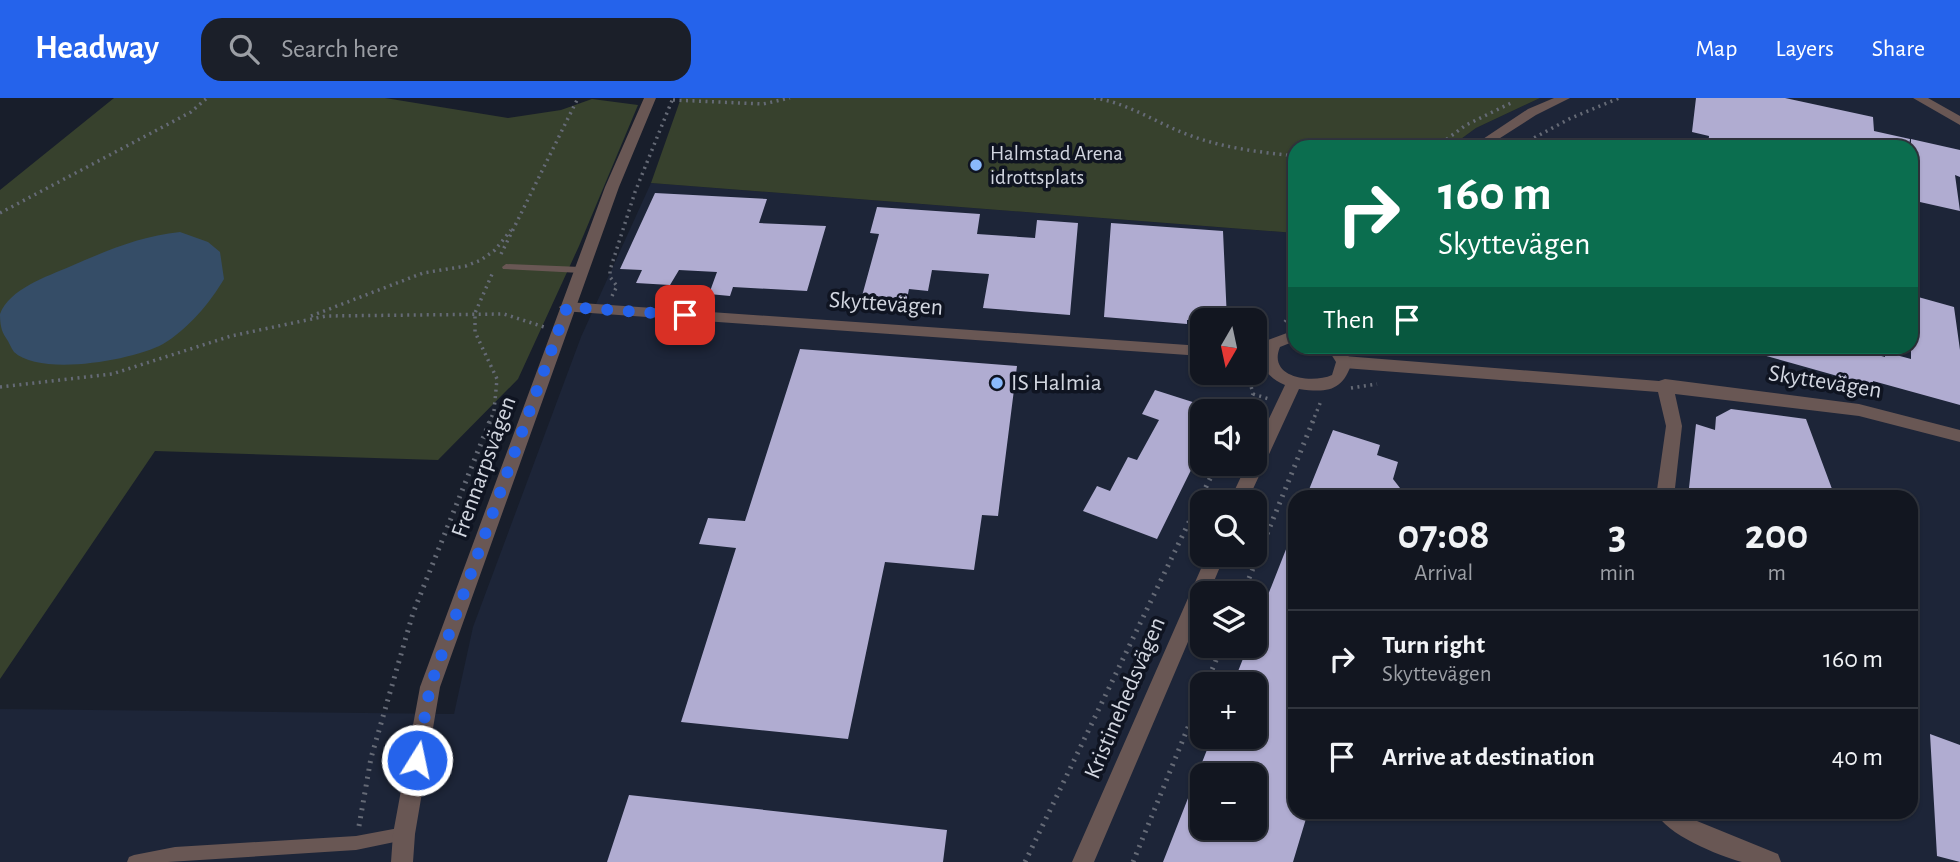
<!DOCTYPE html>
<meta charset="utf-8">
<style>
body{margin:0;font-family:"Alegreya Sans",sans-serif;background:#1b1f29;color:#f1f3f6;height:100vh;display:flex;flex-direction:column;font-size:26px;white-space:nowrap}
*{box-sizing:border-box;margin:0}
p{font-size:23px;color:#9c9fa5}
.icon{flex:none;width:38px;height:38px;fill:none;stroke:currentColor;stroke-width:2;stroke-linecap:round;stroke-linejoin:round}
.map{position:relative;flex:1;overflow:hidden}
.sheet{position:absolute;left:1288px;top:392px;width:630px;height:329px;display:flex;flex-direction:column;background:#121620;border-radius:21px;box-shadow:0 2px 5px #0004,0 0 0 2px #31353e}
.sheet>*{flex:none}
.guide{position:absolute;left:1288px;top:42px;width:630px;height:214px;border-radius:21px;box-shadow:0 2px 5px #0004,0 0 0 2px #31353e;background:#0b6e4f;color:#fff;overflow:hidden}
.needle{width:46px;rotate:189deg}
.controls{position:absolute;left:1190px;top:210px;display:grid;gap:14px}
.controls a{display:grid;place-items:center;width:77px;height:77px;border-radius:14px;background:#121620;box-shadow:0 2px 5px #0004,0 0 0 2px #31353e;font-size:35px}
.pin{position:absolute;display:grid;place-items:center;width:60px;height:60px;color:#fff;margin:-30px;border-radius:14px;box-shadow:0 4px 10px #0006}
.me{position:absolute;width:77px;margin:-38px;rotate:10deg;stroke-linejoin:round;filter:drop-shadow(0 0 5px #0008)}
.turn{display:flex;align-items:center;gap:24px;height:147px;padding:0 35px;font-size:32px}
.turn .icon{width:91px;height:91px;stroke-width:2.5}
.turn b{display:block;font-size:49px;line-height:60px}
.then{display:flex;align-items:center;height:66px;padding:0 35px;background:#0003;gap:14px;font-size:26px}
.eta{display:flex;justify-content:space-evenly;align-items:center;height:119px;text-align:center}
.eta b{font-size:42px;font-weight:600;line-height:49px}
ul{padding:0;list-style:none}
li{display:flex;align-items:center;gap:21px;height:98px;padding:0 35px;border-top:2px solid #31353e}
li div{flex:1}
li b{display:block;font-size:26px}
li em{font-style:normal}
header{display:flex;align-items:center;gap:42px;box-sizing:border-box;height:98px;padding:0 35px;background:#2563eb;color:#fff}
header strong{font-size:33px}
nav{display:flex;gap:38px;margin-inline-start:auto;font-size:24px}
.search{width:490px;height:63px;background:#1b1f29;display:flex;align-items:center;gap:18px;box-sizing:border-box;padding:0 24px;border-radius:21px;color:#9c9fa5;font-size:26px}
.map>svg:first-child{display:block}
</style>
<header>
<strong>Headway</strong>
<div class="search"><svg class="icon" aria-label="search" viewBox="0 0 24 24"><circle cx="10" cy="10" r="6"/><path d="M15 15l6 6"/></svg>Search here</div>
<nav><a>Map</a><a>Layers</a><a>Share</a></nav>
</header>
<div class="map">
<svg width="1960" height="764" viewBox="0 0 1960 764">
<rect width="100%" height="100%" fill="#181e2b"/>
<path fill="#1d2538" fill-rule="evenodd" d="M1540,0H1960V764H0V611L454,616L473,529L581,239L651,85L1295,135V248H1911V49H1450L1476,30ZM1202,222H1255V275H1202ZM1202,313H1255V366H1202ZM1295,399H1911V714H1295ZM1202,404H1255V457H1202ZM1202,495H1255V548H1202ZM1202,586H1255V639H1202ZM1202,677H1255V730H1202Z"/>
<path fill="#37412d" d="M114,0H385L508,20L561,12L592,1L638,7L579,148L518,281L438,362L155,353L0,581V92Z
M681,0H1540L1476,30L1450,49H1295V135L651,85Z"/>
<path fill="#354d67" d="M180,134L208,144L220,154L224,181C210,205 187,232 163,246C134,262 41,279 14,254C11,250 9,244 6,240C1,233 0,225 0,216C9,191 48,178 69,169C106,153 140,138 180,134Z"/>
<path fill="#b0acd1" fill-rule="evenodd" d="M1696,0H1785L1873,19L1874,33L1910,41L1909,49H1708L1709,38L1692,34Z
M1911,41L1960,52V79L1955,77L1960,113L1911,102Z
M655,95L767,101L759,125L826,128L807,193L733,189L730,198L709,196L717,174L679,172L670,187L636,185L642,172L620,171Z
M877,109L980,116L977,136L1035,140L1037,122L1078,125L1070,217L983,210L989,176L932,172L928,193L909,191L907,201L862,198L879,136L870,135Z
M1111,125L1223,133L1227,222H1187V226L1104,219Z
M1911,197L1954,209L1960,252V307L1873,283V288L1752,254L1753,248H1845L1885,259V254L1911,261Z
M800,251L1017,268L998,418L982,417L974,472L885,464L848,641L681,624L736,450L699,446L708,420L745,423Z
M1155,292L1202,307V349L1199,357L1202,364L1193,368L1157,441L1083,413L1097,388L1110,393L1128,359L1137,362L1159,322L1142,316Z
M1731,311L1806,321L1835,399H1718L1689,390L1696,326L1715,332L1716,319Z
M1333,332L1380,347L1377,357L1398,364L1393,381L1407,399H1306Z
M1294,431L1295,714H1308L1293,764H1163L1212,639H1255V586H1233L1248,548H1255V530ZM1202,677H1255V730H1202Z
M1930,636L1960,647V764L1937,758Z
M629,697L947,732L943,764H607Z"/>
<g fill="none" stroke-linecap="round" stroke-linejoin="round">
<path stroke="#656a76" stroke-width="3.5" stroke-dasharray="2 4.5" stroke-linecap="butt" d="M1094,0C1129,5 1156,25 1189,37C1223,50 1259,54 1295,58
M673,2L763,6L790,0
M1436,49L1466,27L1513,4
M1517,49L1571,20L1619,0
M0,115L191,14L207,0
M501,156L578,0
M612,198L617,188L610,179V172L635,94L673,0
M311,218L423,175L466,168L481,162L495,152L511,132
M1285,224L1295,208
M1238,275L1251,288L1253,296L1244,313
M0,289L112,276L231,238L326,218L504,216L544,229
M1351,290L1377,286
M1253,296L1269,301
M489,325L494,313L497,281L475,234V215L493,174
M1312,325L1321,303"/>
<path stroke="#656a76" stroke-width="5" stroke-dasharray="2 6" stroke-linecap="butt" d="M1243,495L1313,323
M1206,586L1222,548
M359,728L371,660L413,515L490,323
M1025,764L1217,366
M1133,764L1202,595"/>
<path fill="#695754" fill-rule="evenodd" d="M506,166L581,169L585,172L581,175L503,171L502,169Z
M404,729L409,731L411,736L409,741L356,752L168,764H127L129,759L134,757L175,749L356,738Z"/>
<path fill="#695754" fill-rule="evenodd" d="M1913,0H1928L1960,18V27Z
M567,204L1202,248V258L562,213L559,209Z
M1344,258L1659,283L1665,281L1859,306L1960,332V344L1859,318L1675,296L1682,328L1674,399H1656L1666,328L1658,294L1344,270L1336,264Z
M1656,714H1685L1697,723L1778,756L1781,764C1769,764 1754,764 1742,764C1719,758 1665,736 1656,714Z"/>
<path fill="#695754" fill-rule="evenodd" d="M644,0H656L619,89L440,589L415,736L413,764H391L393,736L420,589L605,89Z
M1554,0H1570L1536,17L1486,49H1471L1528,11Z
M1295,232V243L1280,249C1267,280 1312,286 1332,277L1336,264L1326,248H1342L1352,264C1343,293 1328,295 1299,291L1247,404H1229L1247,366H1255V350L1285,287C1271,281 1263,273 1261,258L1268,242Z
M1207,457H1225L1209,495H1202V511L1094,764H1072Z"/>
</g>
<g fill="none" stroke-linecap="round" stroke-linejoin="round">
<path stroke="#2563eb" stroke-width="12" stroke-dasharray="0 21.6" d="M417,662L430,589L567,209L685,217"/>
</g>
<g fill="#8abafc" stroke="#0f1421" stroke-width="2.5">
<circle cx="976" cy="67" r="7"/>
<circle cx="997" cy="285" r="7"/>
</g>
<g text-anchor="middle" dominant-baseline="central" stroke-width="7" stroke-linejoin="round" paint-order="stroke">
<g font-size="21" fill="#d2d6e0" stroke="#0f1421" text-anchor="start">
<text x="990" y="55">Halmstad Arena<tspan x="990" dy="24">idrottsplats</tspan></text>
</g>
<g font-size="24" fill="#d2d6e0" stroke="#0f1421">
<text transform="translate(886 206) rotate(4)">Skyttevägen</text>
<text transform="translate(1825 284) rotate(9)">Skyttevägen</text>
<text transform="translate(484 369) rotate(-70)">Frennarpsvägen</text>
<text transform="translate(1125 600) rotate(-67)">Kristinehedsvägen</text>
</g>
<g font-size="24" fill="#d2d6e0" stroke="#0f1421" text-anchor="start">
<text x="1011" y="285">IS Halmia</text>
</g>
</g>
</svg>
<div class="controls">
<a><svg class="needle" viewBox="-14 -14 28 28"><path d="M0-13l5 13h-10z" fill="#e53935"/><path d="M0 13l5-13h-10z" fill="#9c9fa5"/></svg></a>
<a><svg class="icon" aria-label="sound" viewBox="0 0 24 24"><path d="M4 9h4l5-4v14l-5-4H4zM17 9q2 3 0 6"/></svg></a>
<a><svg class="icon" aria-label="search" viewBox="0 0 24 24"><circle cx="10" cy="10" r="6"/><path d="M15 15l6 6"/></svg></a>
<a><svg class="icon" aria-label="layers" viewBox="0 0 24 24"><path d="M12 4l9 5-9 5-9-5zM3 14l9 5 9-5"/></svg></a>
<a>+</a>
<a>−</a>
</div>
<div class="pin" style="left:685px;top:217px;background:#d93025"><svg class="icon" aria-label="arrive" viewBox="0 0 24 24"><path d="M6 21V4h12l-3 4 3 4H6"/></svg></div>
<svg class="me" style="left:417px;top:662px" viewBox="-20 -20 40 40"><circle r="17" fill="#2563eb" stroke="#fff" stroke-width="3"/><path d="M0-11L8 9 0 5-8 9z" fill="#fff"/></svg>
<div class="guide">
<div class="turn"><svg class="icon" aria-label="right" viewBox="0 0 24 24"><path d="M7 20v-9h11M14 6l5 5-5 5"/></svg><div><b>160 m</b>Skyttevägen</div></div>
<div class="then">Then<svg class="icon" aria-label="arrive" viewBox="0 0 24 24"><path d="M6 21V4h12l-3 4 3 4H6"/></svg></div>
</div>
<section class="sheet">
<div class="eta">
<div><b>07:08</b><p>Arrival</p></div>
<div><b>3</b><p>min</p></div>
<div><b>200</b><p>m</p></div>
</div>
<ul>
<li><svg class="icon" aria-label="right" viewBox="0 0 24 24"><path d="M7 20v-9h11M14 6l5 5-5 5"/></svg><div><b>Turn right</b><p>Skyttevägen</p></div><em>160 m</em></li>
<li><svg class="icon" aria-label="arrive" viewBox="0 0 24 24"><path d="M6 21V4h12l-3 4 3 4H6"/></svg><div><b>Arrive at destination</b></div><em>40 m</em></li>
</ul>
</section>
</div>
